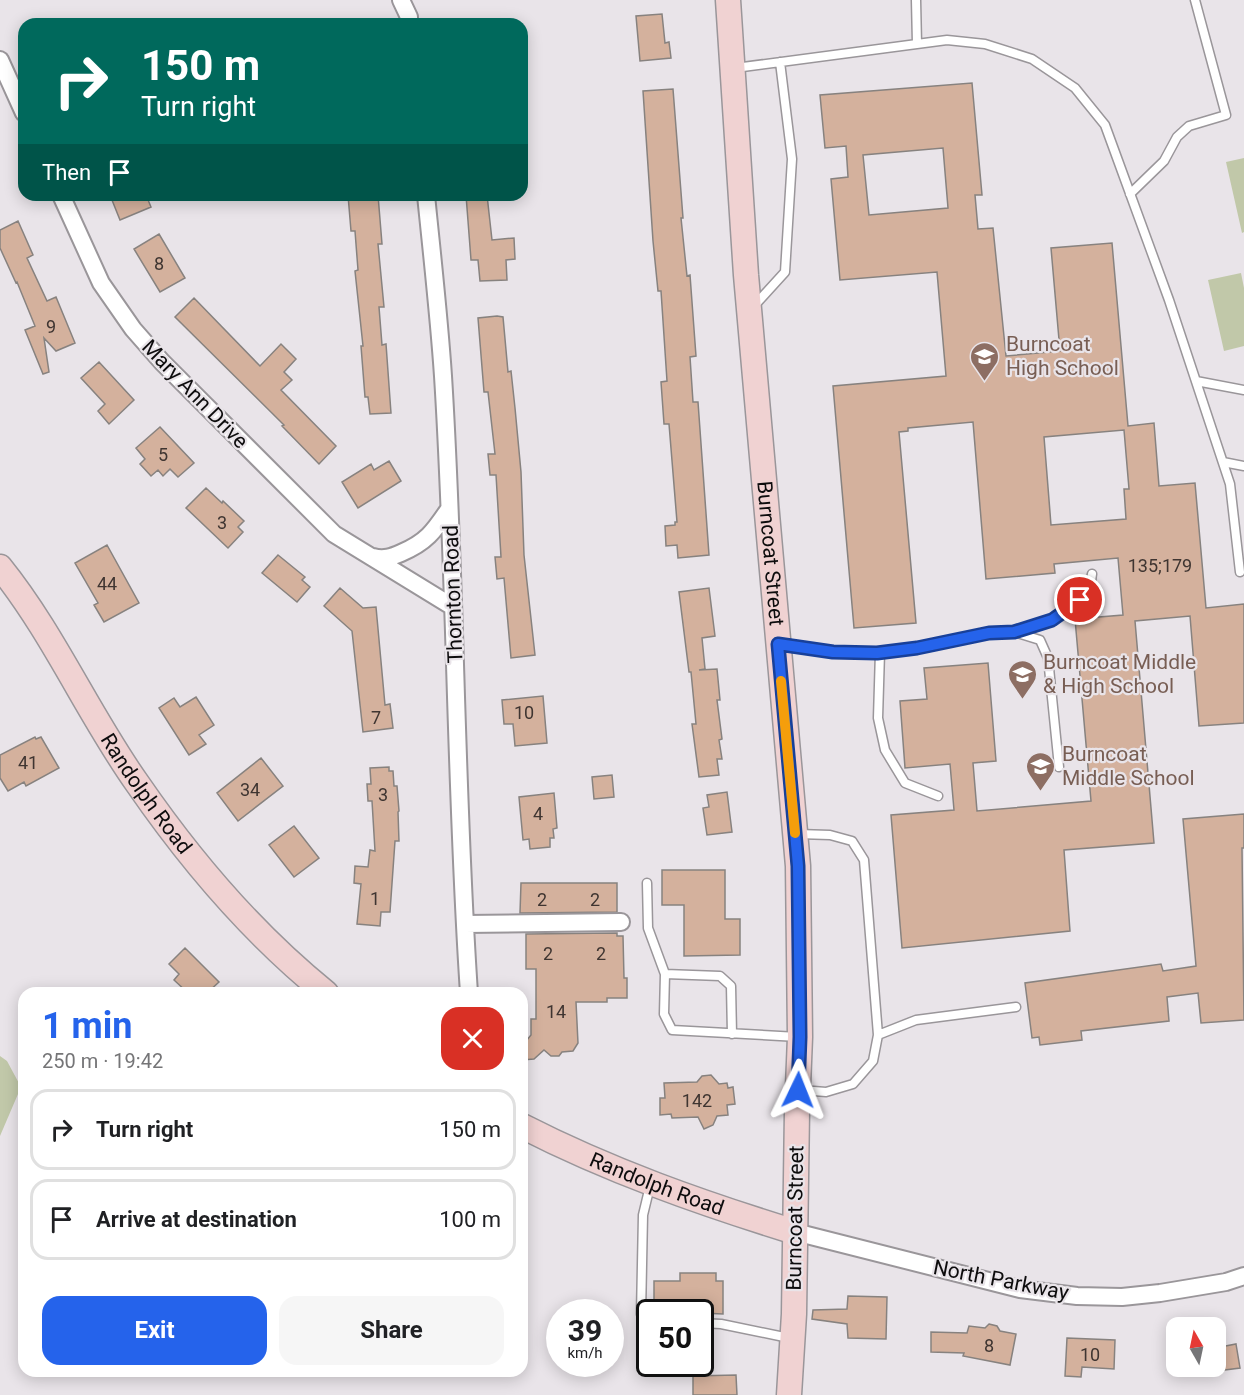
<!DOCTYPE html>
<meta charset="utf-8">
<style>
body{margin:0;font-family:Roboto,sans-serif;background:#f6f6f6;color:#202124;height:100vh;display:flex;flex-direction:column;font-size:22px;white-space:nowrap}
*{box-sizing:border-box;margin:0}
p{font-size:20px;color:#757577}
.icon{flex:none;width:33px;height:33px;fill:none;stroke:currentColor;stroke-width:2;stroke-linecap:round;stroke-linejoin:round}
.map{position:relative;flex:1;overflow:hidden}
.panel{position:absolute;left:18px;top:987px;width:510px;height:390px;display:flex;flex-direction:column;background:#fff;border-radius:18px;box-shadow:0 3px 15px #0003}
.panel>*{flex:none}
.banner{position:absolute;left:18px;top:18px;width:510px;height:183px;border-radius:18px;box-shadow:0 3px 15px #0003;background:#00695c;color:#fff;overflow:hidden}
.needle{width:39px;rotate:351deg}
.controls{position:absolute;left:1166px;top:1317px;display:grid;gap:12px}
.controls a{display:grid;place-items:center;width:60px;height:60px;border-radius:12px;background:#fff;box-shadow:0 3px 15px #0003;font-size:30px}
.speed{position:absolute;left:546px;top:1299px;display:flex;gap:12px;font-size:30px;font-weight:700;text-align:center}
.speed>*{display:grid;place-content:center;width:78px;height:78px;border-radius:50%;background:#fff;box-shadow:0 3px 15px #0003;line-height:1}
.speed small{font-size:15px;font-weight:400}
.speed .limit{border:3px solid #111;border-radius:9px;background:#fff;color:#111}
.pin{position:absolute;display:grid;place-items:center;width:51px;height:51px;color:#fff;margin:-26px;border:3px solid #fff;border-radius:50%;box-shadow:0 2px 6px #0007}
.me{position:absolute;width:66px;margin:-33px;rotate:2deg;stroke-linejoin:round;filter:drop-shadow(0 0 4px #0008)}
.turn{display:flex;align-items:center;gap:21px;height:126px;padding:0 24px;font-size:27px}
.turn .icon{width:78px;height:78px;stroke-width:2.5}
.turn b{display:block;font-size:42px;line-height:51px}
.then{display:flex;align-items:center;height:57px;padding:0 24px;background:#0003;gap:12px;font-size:22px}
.round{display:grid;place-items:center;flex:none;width:63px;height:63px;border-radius:18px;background:#f6f6f6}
.summary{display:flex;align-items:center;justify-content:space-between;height:102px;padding:0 24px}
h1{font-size:36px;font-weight:700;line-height:45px;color:#2563eb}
.button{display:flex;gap:12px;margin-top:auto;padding:12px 24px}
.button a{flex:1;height:69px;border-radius:18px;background:#2563eb;color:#fff;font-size:24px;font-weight:700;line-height:69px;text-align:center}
.button a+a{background:#f6f6f6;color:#202124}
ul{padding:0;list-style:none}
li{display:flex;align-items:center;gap:18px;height:81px;margin:0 12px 9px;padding:0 12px;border:3px solid #e0e0e0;border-radius:18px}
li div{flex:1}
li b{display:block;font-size:22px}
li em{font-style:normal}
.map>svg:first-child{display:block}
</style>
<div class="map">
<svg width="1244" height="1395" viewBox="0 0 1244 1395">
<rect width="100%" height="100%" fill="#e9e4e9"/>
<path fill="#c1c8a9" d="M1244,158V232L1242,233L1226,162Z
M1241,273L1244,288V346L1224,351L1208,280Z
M0,1056L7,1061L21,1087L0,1136Z"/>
<path fill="#d4b19d" stroke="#87827f" stroke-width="1.5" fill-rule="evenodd" d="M662,14L665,43L669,42L671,58L640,61L636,16Z
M972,83L982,195H975L978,229L993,228L1006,356L1060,351L1051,248L1112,243L1128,426L1154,423L1159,486L1195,483L1206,608L1244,604V723L1199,726L1190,616L1135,621L1154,843L1064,850L1070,931L902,948L891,815L954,810L950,764L905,768L900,701L927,699L924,668L988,663L996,761L973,763L977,811L1091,801L1075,619L1123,615L1118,558L1054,564L1055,573L986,579L973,422L908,428V431L899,432L916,623L854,628L833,386L946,376L937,272L840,280L831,179L848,177L846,146L825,148L820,95ZM943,148L948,208L869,215L863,155ZM1124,430L1129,489H1124L1126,519L1051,525L1044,437Z
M673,89L683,218H681L687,276L690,275L696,356L690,357L693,402H698L709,555L678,558L677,545L666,546L665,526L675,525V522H677L669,424H664L661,382L667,381L661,291H658L653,241L643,91Z
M110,195H146L151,207L120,220Z
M348,195H378L382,244H378L384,307H379L382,345L386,344L391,413L370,414L368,397H365L361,346H363L355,271L358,270L355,231H351Z
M466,195H487L492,240L514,238L515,259L506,260L507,280L480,281L478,260H471Z
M18,221L33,255L27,258L47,301L56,297L75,343L56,351L44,338L49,372L43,374L25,330L35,326L17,282L16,283L0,248V230Z
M159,234L185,278L160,292L134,249Z
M194,298L260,366L281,344L296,359L284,372L292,380L281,390L336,446L319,464L282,426L284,425L175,317Z
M497,316L503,317L508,372L511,371L515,408L521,472L524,555L535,655L511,658L504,578L497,579L495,557H501L496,475H490L488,454H495L488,392H484L478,318Z
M99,362L134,400L109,424L98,411L105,404L81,378Z
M160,427L194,463L178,477L170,469L163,476L158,470L151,476L140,464L145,459L136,448Z
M389,461L401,481L358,508L342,482L371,464L374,470Z
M206,488L222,503L223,501L244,521L238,527L243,532L228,548L186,508Z
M107,545L139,603L104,622L94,605L98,603L75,563Z
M278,555L305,577L302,580L310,587L297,602L262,573Z
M340,588L363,608L376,607L385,705L390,704L393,728L363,732L352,631L324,606Z
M709,588L715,636L702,638L705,669L699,670L717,669L720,700H717L722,739L719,740L722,759H717L719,775L699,777L692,724H696L691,672H689L679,592Z
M543,696L547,743L515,746L513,724H504L502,700Z
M196,697L214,725L199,735L206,744L189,755L159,708L174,698L180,707Z
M35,737L36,739L41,737L59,768L26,786L24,782L8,791L0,778V755Z
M261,758L283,786L238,821L217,793Z
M389,767V771H393L394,786H397L399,811L398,812L399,841H395L390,912H381L380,926L357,924L361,884L354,883L355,866L368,867L370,850L375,851L372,801H368L367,784H371L370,768Z
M612,775L614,797L594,799L592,777Z
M727,792L732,832L707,835L703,808L709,807L707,795Z
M554,793L557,828L553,829L554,838H550V847L530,849L529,839L523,840L519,797Z
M1244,814V848H1242L1244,1020L1201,1023L1198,993L1167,997L1169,1021L1081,1031L1082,1040L1040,1045L1039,1037L1032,1038L1025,983L1161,964L1163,971L1196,966L1183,819Z
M294,826L319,858L294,877L269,845Z
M662,870H725V919H740V955L684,956V905H662Z
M521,883H617V912L520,913Z
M617,933V936H623L624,978H627V998H607V1002H576L578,1043L573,1051L562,1052L559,1056H551L544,1050L534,1059L522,1060V1046L531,1035V1019H536V969H526V934Z
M185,948L219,982L207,993H188L174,980L179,974L169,964Z
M711,1075L719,1084L727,1083L728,1088L733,1087L735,1104L727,1105L728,1115L717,1116L713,1125L704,1129L698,1117L672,1118L671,1114L660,1115V1098H665L664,1083L697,1082L702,1076Z
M680,1273H716V1281H723V1314L677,1312V1310H663V1306H654V1281H680Z
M848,1296L887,1297L886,1339L848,1338L847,1324L812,1319L813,1310L847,1309Z
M989,1324L997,1326L1000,1331L1016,1334L1010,1365L963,1356L964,1353L931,1352V1332L967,1333L969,1326L985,1328Z
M1067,1338L1115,1340L1114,1369L1082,1367L1081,1377L1065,1376Z
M1236,1344L1240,1368L1217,1371L1215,1370V1348Z
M736,1375L737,1395H693V1376Z"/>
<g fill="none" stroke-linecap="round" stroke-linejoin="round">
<defs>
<path id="lane" d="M916,0L917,44
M735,68L947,40L985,44L1032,59L1075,88L1105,125L1169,300L1230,484L1240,572
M1130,194L1164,161L1177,137L1189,126L1226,115L1195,0
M754,306L785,272L792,159L780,62
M1196,381L1244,390
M1223,462L1244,466
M1014,632C1038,625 1074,614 1088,592C1091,587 1091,580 1092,574
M781,644L833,652L877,653L917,648L989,633L1014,632L1040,640L1048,658L1059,767
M880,652L878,718L885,750L905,783L938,796
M798,834L830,835L852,841L864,860L878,1035L873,1061L853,1084L826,1092L801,1090
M647,883L648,928L665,974L664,1014L672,1030L798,1037
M665,974L720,976L731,986L732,1034
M878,1035L916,1020L1016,1007
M650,1321H646L641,1314L643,1215L650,1186
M700,1323L721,1324L789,1338"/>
<path id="street" d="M401,0L409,17V24
M0,60L24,113
M61,195L101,283L133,329L162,362L334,534L453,607
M426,195C432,255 439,316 443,376C456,581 455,788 469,993
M373,557C384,560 392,557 401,553C427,542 434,531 449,509
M465,924L621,922
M795,1232L1020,1289L1077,1296L1122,1297L1160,1293L1226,1282L1244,1276"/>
<g id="secondary">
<path id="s1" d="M728,0L746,275L798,866L800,1037L797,1111L794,1314L789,1395"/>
<path id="s2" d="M0,567C54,634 88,714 137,783C190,860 253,934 326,993"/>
<path id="s3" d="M522,1126C610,1171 701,1203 795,1232"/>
</g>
</defs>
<use href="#lane" stroke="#9a969a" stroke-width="11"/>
<use href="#street" stroke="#9a969a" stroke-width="20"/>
<use href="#secondary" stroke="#9a969a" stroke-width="27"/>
<use href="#lane" stroke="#fff" stroke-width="8"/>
<use href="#street" stroke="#fff" stroke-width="16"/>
<use href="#secondary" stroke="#f0d2d2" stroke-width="24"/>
</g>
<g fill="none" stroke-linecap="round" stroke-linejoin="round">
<defs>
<path id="route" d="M798,1090L800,1037L798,866L778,644L833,652L877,653L917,648L989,633L1014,632L1052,620L1080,600"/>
</defs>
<use href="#route" stroke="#184099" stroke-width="15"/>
<use href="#route" stroke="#2563eb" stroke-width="10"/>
<path stroke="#f59e0b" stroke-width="10" d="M781,681L795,833"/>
</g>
<defs>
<symbol id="school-pin" viewBox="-11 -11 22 30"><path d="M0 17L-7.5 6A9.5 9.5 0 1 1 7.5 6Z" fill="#8d6e63" stroke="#e9e4e9"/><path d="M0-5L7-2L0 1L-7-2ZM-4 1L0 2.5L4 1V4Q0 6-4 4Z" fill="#fff"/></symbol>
</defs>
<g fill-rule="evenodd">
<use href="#school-pin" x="968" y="340" width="33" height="45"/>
<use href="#school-pin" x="1006" y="658" width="33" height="45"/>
<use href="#school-pin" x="1024" y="750" width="33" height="45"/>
</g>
<g text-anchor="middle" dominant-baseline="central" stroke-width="4.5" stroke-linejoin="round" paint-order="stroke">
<g font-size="18" fill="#3f3531">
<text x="159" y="263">8</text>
<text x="51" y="326">9</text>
<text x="163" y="454">5</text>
<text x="222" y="522">3</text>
<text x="1160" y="565">135;179</text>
<text x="107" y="583">44</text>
<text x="524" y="712">10</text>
<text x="376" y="717">7</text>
<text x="28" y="762">41</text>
<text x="250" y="789">34</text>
<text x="383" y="794">3</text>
<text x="538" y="813">4</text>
<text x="375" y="898">1</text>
<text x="542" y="899">2</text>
<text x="595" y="899">2</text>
<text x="548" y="953">2</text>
<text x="601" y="953">2</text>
<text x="556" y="1011">14</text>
<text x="697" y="1100">142</text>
<text x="989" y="1345">8</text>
<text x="1090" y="1354">10</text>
</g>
<g font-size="21" fill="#785e54" stroke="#e9e4e9" text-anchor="start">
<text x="1006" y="344">Burncoat<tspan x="1006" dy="24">High School</tspan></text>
<text x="1043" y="662">Burncoat Middle<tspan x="1043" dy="24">&amp; High School</tspan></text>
<text x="1062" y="754">Burncoat<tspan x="1062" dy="24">Middle School</tspan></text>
</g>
<g font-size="21" fill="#0d0c0d" stroke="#e9e4e9">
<text transform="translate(195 394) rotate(46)">Mary Ann Drive</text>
<text stroke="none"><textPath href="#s1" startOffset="555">Burncoat Street</textPath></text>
<text transform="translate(453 594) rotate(-92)">Thornton Road</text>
<text stroke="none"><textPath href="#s2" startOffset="270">Randolph Road</textPath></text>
<text stroke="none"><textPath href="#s3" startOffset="147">Randolph Road</textPath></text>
<text transform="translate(795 1218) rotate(-89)">Burncoat Street</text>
<text transform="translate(1001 1280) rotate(11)">North Parkway</text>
</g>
</g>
</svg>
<div class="controls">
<a><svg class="needle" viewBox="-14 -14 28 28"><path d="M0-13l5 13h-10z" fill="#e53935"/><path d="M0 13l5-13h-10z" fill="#757577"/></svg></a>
</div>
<div class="speed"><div>39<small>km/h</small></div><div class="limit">50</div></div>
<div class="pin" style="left:1080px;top:600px;background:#d93025"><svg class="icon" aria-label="arrive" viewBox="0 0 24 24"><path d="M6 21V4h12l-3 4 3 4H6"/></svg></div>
<svg class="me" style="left:798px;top:1090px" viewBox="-20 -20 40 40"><path d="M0-17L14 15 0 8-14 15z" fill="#2563eb" stroke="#fff" stroke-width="4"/></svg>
<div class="banner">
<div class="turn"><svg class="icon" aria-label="right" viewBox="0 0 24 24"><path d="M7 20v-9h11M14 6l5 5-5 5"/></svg><div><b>150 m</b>Turn right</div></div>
<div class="then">Then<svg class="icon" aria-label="arrive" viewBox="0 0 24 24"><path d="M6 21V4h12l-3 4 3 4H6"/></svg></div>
</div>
<section class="panel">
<div class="summary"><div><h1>1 min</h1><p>250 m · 19:42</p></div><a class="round" style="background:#d93025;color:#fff"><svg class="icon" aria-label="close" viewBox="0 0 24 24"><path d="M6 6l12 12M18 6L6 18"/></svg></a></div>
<ul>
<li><svg class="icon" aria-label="right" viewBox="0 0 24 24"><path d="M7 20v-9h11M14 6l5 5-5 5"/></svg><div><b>Turn right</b></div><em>150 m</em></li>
<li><svg class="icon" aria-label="arrive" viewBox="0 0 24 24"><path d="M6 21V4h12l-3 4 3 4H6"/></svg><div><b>Arrive at destination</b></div><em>100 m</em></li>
</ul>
<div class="button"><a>Exit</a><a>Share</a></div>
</section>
</div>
